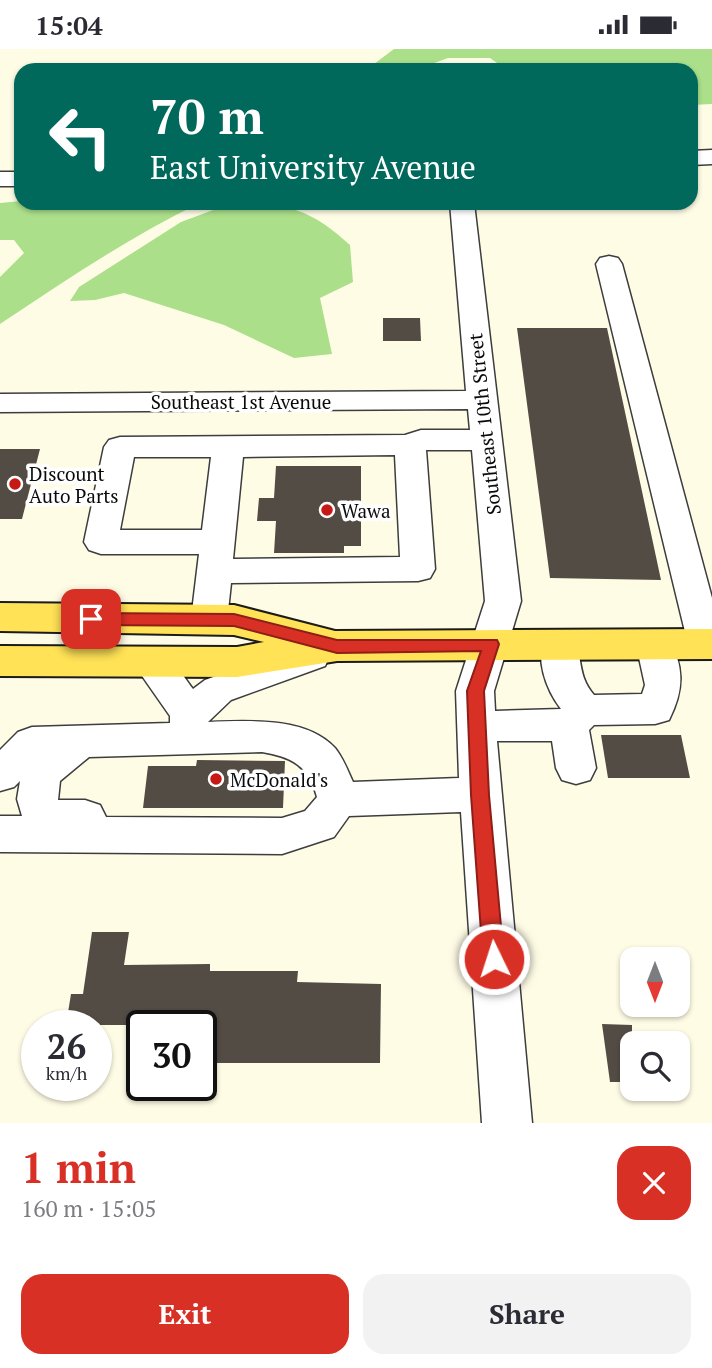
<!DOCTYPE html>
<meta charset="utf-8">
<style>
body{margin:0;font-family:"PT Serif",serif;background:#f2f2f3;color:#2b2b33;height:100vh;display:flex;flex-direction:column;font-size:26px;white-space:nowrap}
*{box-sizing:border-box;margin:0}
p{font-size:23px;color:#7c7c81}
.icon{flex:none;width:38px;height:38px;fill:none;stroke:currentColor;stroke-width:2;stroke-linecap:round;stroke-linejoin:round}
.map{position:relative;height:1074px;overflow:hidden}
.panel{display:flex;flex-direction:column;background:#fff;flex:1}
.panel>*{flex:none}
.hud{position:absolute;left:14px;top:14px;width:684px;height:147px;border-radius:21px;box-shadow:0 2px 5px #0004;background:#00695c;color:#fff;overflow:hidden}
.needle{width:46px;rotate:180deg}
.controls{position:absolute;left:620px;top:898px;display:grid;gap:14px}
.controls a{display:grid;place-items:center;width:70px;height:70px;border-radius:14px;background:#fff;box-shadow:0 2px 5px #0004;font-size:35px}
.speed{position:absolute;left:21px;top:961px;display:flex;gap:14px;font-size:35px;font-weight:700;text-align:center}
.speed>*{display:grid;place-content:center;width:91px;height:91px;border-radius:50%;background:#fff;box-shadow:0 2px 5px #0004;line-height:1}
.speed small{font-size:18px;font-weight:400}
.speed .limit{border:4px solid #111;border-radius:10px;background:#fff;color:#111}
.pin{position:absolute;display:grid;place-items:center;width:60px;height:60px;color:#fff;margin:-30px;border-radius:14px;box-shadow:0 4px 10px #0006}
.me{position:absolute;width:77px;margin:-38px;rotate:356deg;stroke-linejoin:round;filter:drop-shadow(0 0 5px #0008)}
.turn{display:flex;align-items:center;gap:24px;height:147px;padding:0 21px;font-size:32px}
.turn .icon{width:91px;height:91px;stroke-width:2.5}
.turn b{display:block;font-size:49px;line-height:60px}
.round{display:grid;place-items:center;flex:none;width:74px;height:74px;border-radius:21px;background:#f2f2f3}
.overview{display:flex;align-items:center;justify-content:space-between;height:119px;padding:0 21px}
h1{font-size:42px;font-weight:700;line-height:52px;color:#d93025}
.action{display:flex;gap:14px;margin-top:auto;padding:14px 21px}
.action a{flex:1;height:80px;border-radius:21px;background:#d93025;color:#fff;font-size:28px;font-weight:700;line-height:80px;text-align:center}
.action a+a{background:#f2f2f3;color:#2b2b33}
.status{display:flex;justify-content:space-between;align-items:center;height:49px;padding:0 35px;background:#fff;direction:ltr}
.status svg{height:19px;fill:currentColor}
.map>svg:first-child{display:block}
</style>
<div class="status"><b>15:04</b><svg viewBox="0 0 49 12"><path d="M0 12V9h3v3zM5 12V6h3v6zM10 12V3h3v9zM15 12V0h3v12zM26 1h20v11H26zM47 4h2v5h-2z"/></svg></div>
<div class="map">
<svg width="712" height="1074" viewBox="0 0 712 1074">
<rect width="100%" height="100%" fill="#fffce6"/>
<path fill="#abdf8a" d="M394,0H712V55L691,56V21H507L490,9H448L415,21H366Z
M21,152V154H200C129,188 65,232 0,275V228L24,204L14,191H0V154Z
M232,154C286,154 310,159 350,196L353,233L320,249L332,305L294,309L224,276L124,244L95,251L70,252L79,238L181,173Z"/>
<path fill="#534c45" d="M383,269H420L421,292H383Z
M517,279H607L661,531L550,529Z
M0,400H40L22,470H0Z
M276,417H361V497H344V504H274L276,472H257L259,449H274Z
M601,686H681L690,729H608Z
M197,711L285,712L283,759H143L148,717H196Z
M92,883H129L124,916L210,915V922H298L297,933L381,935L380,1014H201V976H66L71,945H83Z
M602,975L632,976V1033H610Z"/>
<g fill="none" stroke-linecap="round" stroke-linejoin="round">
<defs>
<path id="minor" d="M712,101V115L691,116V102Z
M0,123H21V137H0Z
M450,154H474L521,552L494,642L495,662L561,660C546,641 534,608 546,585L559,581L572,585C584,608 576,625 594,646L642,645L645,636L636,595L641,585L654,581L667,585C684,617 685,639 669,671L655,675L594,676L589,681L596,719L590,731L576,735L562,731L556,719L552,692H497L532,1074H482L461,763L349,767L334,788L282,805L0,803V767H22L17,750L20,732L14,738L0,742V701L18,683L32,678L170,674V667L133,614L139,604C168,595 177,620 193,640L205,631L299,597L312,593L325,597L330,607L325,617L231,651L208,673C247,672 306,667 335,699C343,709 348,722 353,733L459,729L456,642L485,552L472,401H426L435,520L430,529L418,532L231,534L227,571L222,580L209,584L196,580L191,571L199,505H101L89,501L84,493L104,398L109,391L120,388L405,386L421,381H470L468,360L0,363V345L466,342ZM395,406L400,508L233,510L243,408ZM134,408H211L202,481H120ZM262,703C292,708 309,717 317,748L305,762L282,769L106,768L100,756L85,751H58L60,732L89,708Z
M609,207L618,209L622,215L712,549V607L706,609L693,605L688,595L596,215L600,209Z"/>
<path id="major" d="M0,554L234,556L335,582L712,580V610L337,612L237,628L0,627V597L237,598L264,593L234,586L0,582Z"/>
</defs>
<use href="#minor" stroke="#3d3d3d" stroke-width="3"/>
<use href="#major" stroke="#1b1b1b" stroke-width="4"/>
<use href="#minor" fill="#fff" fill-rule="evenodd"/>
<use href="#major" fill="#ffe256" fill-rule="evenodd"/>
</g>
<path fill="#d93025" stroke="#8d1f18" stroke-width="2" d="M91,564L234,565L337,591H497L499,595L484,642L489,746L504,910L501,916L494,919L486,916L483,910L471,746L467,642L481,602L337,604L234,577L91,576L83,570Z"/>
<g fill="#c61915" stroke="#fff" stroke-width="2.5">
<circle cx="15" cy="435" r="7"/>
<circle cx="327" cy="461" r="7"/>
<circle cx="216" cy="730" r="7"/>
</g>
<g text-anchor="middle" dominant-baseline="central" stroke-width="7" stroke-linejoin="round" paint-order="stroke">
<g font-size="19" fill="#0a0a0a" stroke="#fff">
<text x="241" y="352">Southeast 1st Avenue</text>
<text transform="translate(484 375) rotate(-96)">Southeast 10th Street</text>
</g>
<g font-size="19" fill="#0a0a0a" stroke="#fff" text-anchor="start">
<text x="29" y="424">Discount<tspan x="29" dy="22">Auto Parts</tspan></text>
<text x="341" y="461">Wawa</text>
<text x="230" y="730">McDonald's</text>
</g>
</g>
</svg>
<div class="controls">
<a><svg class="needle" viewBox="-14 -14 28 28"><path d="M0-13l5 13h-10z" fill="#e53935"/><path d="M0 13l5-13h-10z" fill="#7c7c81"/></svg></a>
<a><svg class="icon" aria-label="search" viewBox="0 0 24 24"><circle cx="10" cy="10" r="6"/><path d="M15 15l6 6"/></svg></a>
</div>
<div class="speed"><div>26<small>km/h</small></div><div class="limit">30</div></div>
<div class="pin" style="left:91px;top:570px;background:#d93025"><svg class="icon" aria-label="arrive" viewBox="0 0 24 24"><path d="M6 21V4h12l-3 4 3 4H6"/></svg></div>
<svg class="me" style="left:494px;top:910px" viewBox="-20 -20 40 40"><circle r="17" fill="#d93025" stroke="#fff" stroke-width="3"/><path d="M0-11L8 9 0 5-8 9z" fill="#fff"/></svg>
<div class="hud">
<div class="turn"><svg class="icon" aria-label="left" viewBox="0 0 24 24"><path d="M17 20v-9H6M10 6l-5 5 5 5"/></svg><div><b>70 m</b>East University Avenue</div></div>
</div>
</div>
<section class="panel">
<div class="overview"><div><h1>1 min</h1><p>160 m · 15:05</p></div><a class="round" style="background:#d93025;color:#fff"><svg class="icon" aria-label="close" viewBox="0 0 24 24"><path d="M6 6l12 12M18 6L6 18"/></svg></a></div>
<div class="action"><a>Exit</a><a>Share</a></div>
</section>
